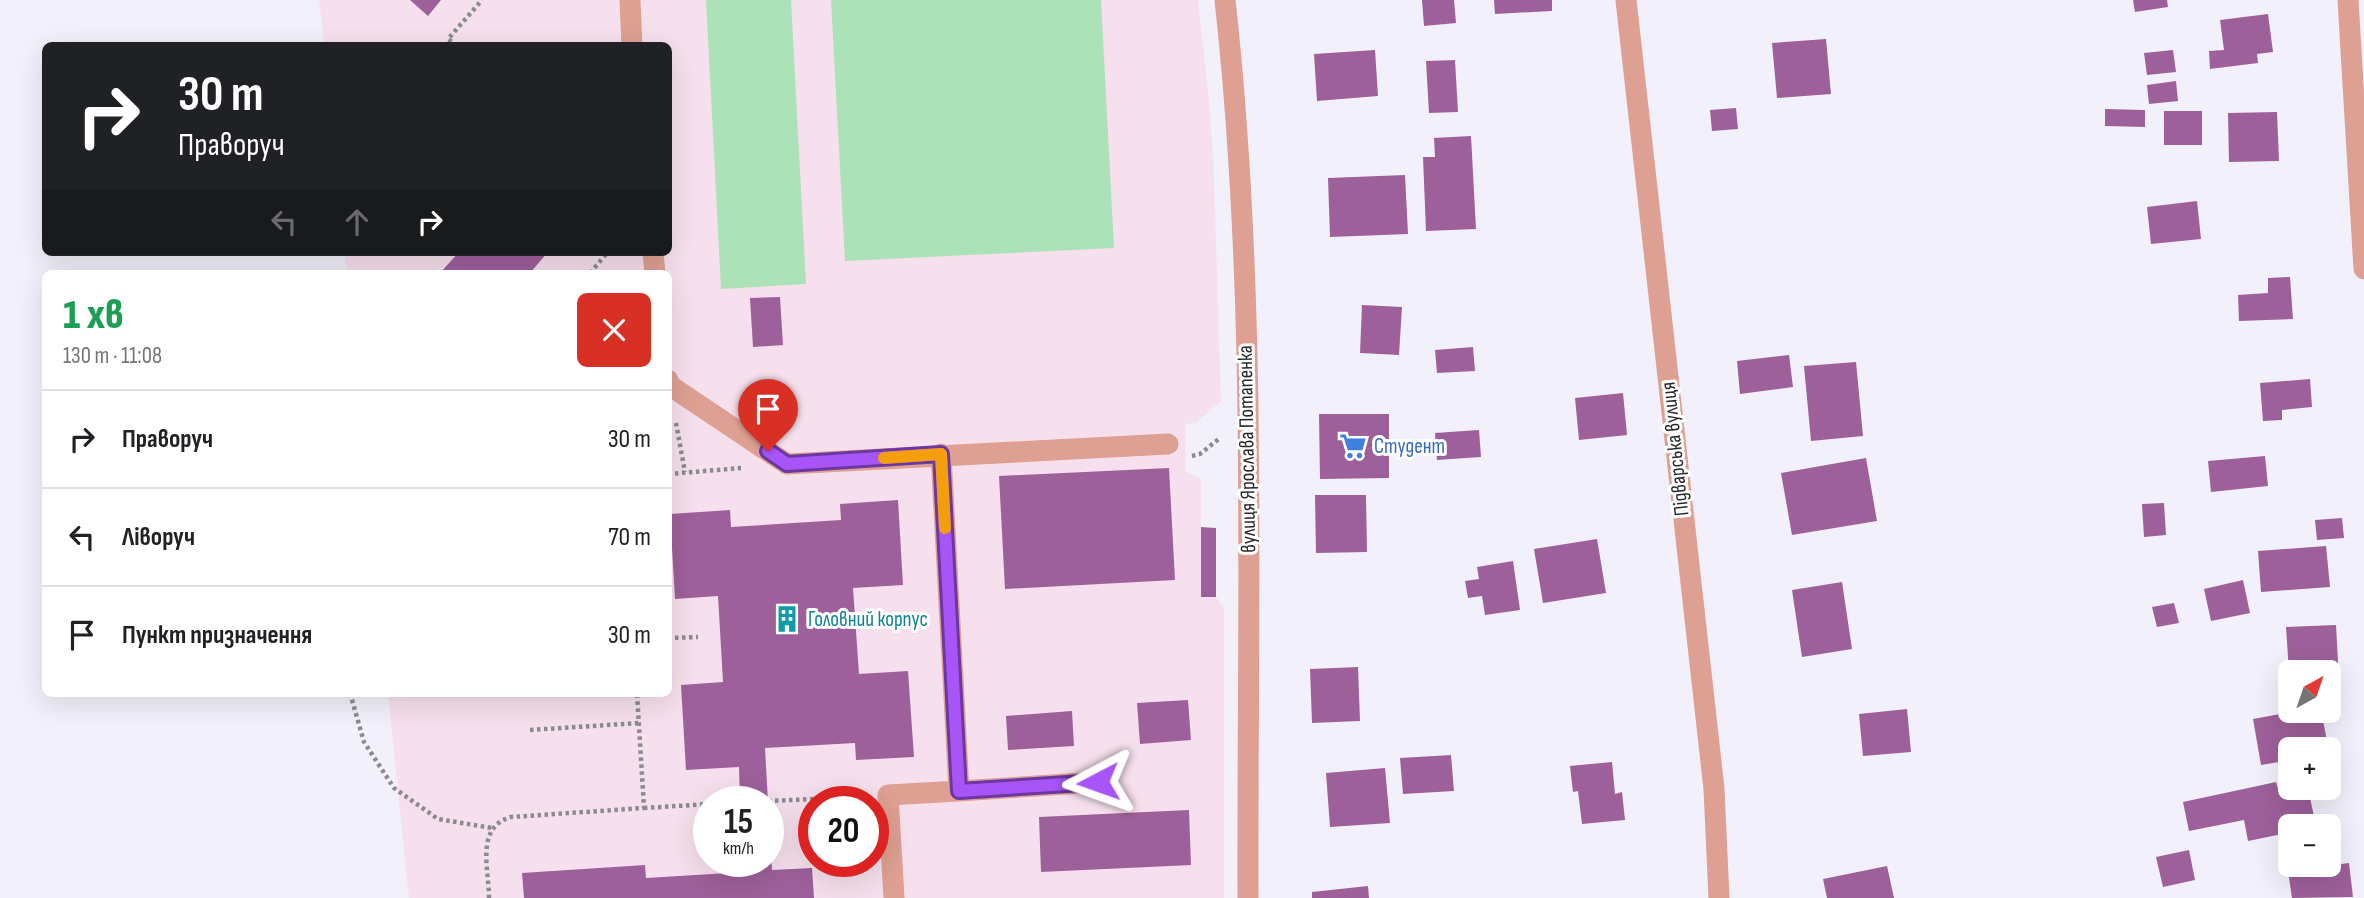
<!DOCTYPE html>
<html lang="uk">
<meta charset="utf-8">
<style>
body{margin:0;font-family:"Sofia Sans Condensed",sans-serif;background:#f2f2f2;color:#202124;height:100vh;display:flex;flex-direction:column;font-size:26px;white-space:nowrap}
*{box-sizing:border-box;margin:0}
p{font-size:23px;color:#757577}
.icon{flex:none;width:38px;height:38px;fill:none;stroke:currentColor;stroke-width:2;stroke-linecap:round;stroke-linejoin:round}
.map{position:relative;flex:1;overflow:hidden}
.sheet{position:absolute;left:42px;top:270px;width:630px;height:427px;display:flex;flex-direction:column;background:#fff;border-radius:10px;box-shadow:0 7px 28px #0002}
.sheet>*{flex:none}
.guide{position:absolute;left:42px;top:42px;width:630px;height:214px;border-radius:10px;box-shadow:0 7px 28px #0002;background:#202124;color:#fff;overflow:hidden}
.needle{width:46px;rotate:40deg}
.tools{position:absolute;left:2278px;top:660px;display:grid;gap:14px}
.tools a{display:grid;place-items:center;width:63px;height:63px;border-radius:10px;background:#fff;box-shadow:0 7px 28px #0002;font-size:35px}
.speed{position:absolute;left:693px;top:786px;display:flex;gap:14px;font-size:35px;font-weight:700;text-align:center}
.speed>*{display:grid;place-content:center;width:91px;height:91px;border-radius:50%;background:#fff;box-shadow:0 7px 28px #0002;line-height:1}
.speed small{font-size:18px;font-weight:400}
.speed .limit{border:10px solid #d22;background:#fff;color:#111}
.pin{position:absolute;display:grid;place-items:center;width:60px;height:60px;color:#fff;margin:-72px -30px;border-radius:50% 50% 50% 0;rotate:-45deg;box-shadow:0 0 7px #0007}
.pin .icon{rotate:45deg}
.me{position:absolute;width:77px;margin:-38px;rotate:266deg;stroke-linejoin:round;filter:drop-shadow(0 0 5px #0008)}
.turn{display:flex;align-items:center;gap:24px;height:147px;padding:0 21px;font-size:32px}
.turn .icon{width:91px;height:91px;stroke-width:2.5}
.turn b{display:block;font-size:49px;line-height:60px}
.lanes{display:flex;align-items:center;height:66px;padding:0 21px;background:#0003;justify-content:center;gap:35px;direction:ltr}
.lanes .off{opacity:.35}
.round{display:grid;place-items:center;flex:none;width:74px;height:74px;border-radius:10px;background:#f2f2f2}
.summary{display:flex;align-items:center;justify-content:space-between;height:119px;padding:0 21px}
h1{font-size:42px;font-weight:800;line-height:52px;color:#1e9e55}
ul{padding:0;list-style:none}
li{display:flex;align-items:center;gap:21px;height:98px;padding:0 21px;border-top:2px solid #e0e0e0}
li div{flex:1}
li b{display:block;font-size:26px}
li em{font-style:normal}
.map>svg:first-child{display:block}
</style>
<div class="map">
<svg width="2364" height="898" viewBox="0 0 2364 898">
<rect width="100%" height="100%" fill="#f2f0fa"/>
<path fill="#f7e0ed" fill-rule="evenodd" d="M319,0H1198L1210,109L1214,176L1221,401L1196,423L1185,424L1186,472L1201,479V596L1216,597L1224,608V898H409L388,693H668V273H347L344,252H668V46L324,45ZM709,802H768V861H709ZM814,802H873V861H814Z"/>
<path fill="#ace2b7" d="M706,0H791L806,284L721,289Z
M831,0H1101L1114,248L845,261Z"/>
<path fill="#9e609b" d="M410,0H441L428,16Z
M1422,0H1454L1456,23L1424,26Z
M1494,0H1552V11L1495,14Z
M2133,0H2167L2168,7L2135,12Z
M2268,14L2273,52L2257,54L2258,63L2210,69L2209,51L2224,50L2220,20Z
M1826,39L1831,94L1777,98L1772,43Z
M1375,50L1378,96L1317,101L1314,54Z
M2173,50L2176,72L2147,75L2144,53Z
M1455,60L1458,112L1429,113L1426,61Z
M2176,81L2178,101L2149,104L2147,85Z
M1736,108L1738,129L1712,131L1710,110Z
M2105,109L2145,110V127L2105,126Z
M2164,111H2202V145H2164Z
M2277,112L2279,161L2229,162L2228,113Z
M1471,136L1476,229L1426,231L1423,157H1435L1434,138Z
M1405,175L1408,234L1330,237L1328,178Z
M2197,201L2201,239L2151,244L2147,207Z
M459,252H548L530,273H440Z
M2290,277L2293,319L2239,321L2238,295L2268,293V278Z
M780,297L783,345L753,347L750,298Z
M1362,305L1402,307L1399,355L1360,353Z
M1473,347L1475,371L1437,373L1435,350Z
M1789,355L1793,387L1740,394L1737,361Z
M1856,362L1863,436L1811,441L1804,366Z
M2310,379L2312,407L2282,410V420L2263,421L2260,383Z
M1623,393L1627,435L1579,440L1575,398Z
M1319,414H1389V478L1320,479Z
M1479,430L1481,457L1437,460L1435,433Z
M2265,456L2268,486L2211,492L2208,461Z
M1866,458L1877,521L1792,535L1781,473Z
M1169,468L1175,580L1005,589L999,476Z
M1315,495H1366L1367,552L1316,553Z
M898,500L903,585L853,588L859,674L908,671L914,757L856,760L855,743L765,748L768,802H740L739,767L686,770L681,685L723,682L718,596L675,599L670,514L730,510L731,527L841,520L840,504Z
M2164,503L2166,535L2144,537L2142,504Z
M2342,518L2344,538L2317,540L2315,520Z
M1201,527L1216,528V597H1201Z
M1597,539L1606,593L1543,603L1534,549Z
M2326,546L2330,587L2261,592L2258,551Z
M1513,561L1520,610L1485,615L1482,596L1468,598L1465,581L1479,579L1477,567Z
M2243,580L2250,613L2211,621L2204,589Z
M1842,582L1852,649L1802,657L1792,590Z
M2174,603L2179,623L2157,627L2152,607Z
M2336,625L2339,680L2329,681V672H2289L2286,627Z
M1358,667L1360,721L1312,723L1310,669Z
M1188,700L1191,740L1140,744L1137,703Z
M1907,709L1911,752L1863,756L1859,714Z
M2302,710H2321L2327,741L2299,746V749H2291V760L2261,765L2253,719Z
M1072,711L1074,746L1008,750L1006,716Z
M1451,755L1454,791L1403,794L1400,758Z
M1612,762L1615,794L1622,792L1625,820L1582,824L1578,791L1573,792L1570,766Z
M1385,768L1390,823L1330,827L1326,773Z
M2276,782L2279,792L2308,788L2316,826H2291V844L2287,833L2248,841L2244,820L2189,831L2183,802Z
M1189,810L1191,865L1041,872L1039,817Z
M768,838H770L772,870L812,868L814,898H524L522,873L645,865L646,878L745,872L744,861H768Z
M2189,850L2195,880L2163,887L2156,857Z
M2349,863L2353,897L2292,898L2288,871Z
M1887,866L1894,898H1827L1823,879Z
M1368,886L1369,898H1312V892Z"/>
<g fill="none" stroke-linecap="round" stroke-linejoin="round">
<path stroke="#8b8a91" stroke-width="4.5" stroke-dasharray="3.5 3.5" stroke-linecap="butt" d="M457,46L448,39L482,0
M590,273L608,252
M676,423L685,472
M1192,456L1200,454L1220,438
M668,474L741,468
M668,638L698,637
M350,693L364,742L394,788L438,819L492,828
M530,730L639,723
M768,801L862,797
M644,808L709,804
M489,898C489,869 475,827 511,817L644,808L637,693"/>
<path stroke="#dea092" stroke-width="21" d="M630,0L632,46
M1225,0C1258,298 1247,599 1248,898
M1626,0L1714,789L1719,898
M2348,0L2364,269
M653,252L655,273
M668,380L669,385L787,464L1168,444
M959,791L1098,782
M894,898L888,795L959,791L941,454"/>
</g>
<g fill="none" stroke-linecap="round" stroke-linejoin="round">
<defs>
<path id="route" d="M768,451L787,464L941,454L959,791L1098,782"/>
</defs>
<use href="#route" stroke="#6d37a1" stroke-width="18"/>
<use href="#route" stroke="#a855f7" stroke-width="12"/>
<path stroke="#f59e0b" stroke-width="12" d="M884,458L941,454L945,528"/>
</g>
<defs>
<symbol id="supermarket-bare" viewBox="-9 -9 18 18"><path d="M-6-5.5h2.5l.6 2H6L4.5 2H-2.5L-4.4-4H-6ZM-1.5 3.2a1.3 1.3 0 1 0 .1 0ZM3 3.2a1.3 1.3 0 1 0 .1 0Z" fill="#3f7fe0" stroke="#fff" stroke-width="2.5" paint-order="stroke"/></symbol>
<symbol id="building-bare" viewBox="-9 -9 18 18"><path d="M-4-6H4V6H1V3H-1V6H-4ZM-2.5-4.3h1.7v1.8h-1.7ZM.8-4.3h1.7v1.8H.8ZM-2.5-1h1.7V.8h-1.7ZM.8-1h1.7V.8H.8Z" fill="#0f9aa8" stroke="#fff" stroke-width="2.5" paint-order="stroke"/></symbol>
</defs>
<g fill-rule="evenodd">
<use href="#supermarket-bare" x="1334" y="427" width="38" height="38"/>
<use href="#building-bare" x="768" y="600" width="38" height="38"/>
</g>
<g text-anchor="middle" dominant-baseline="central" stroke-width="6" stroke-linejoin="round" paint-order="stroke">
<g font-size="21" fill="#366cbe" stroke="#fff" text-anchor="start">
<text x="1374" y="446">Студент</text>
</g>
<g font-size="21" fill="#28272b" stroke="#fff">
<text transform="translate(1247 449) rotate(-91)">вулиця Ярослава Потапенка</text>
<text transform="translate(1675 449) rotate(-96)">Підварська вулиця</text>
</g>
<g font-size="21" fill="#0d838f" stroke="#fff" text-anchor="start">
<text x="808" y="619">Головний корпус</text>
</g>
</g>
</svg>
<div class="tools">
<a><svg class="needle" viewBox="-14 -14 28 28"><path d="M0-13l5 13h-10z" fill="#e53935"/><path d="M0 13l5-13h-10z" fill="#757577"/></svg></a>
<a>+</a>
<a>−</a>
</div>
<div class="speed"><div>15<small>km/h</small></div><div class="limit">20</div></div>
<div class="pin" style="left:768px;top:451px;background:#d93025"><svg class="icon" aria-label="arrive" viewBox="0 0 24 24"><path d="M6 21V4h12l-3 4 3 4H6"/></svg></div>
<svg class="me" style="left:1098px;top:782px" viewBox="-20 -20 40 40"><path d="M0-17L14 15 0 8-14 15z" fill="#a855f7" stroke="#fff" stroke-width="4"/></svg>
<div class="guide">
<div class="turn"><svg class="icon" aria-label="right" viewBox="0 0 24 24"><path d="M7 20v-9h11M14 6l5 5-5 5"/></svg><div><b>30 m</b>Праворуч</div></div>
<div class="lanes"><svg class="icon off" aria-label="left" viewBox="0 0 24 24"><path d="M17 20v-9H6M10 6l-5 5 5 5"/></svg><svg class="icon off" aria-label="ahead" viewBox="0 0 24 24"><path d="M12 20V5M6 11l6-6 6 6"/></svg><svg class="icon" aria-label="right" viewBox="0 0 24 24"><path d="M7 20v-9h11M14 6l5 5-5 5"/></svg></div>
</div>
<section class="sheet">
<div class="summary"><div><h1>1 хв</h1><p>130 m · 11:08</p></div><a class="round" style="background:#d93025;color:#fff"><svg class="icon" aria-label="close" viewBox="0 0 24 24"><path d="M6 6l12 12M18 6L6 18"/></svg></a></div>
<ul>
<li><svg class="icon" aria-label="right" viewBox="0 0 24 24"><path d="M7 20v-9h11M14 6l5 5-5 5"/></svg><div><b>Праворуч</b></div><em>30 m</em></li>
<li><svg class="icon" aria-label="left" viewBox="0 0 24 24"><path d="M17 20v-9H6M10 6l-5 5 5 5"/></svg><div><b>Ліворуч</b></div><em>70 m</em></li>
<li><svg class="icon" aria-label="arrive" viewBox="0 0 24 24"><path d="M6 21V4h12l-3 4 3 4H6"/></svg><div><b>Пункт призначення</b></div><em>30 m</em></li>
</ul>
</section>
</div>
